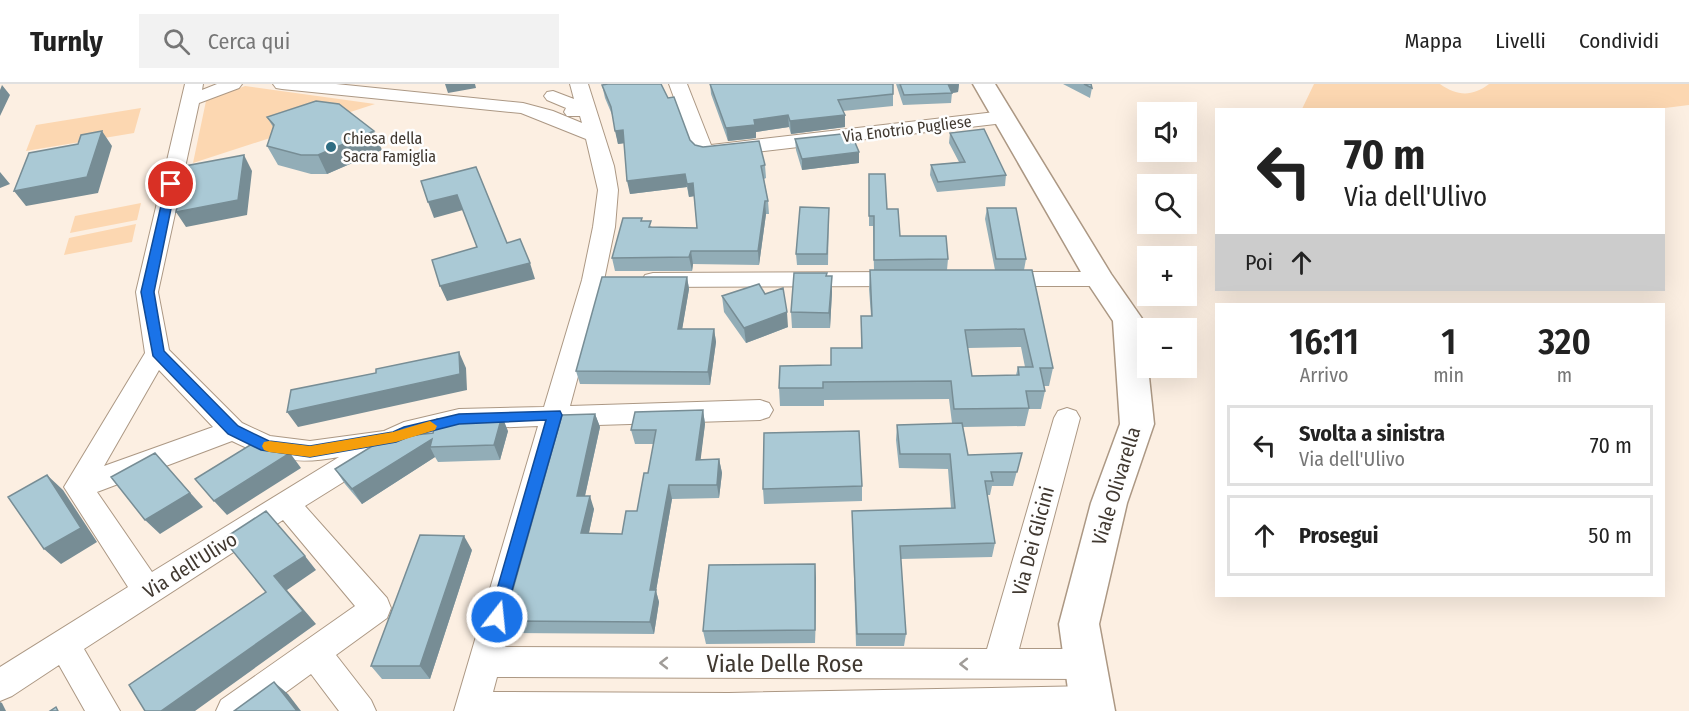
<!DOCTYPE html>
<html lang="it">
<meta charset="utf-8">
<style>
body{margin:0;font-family:"Fira Sans Condensed",sans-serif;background:#f2f2f2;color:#222;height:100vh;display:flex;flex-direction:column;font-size:22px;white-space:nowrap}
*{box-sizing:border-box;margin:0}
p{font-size:20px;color:#767676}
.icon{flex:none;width:33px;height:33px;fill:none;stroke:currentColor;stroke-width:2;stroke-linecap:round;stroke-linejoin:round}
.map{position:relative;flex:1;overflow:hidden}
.sheet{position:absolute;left:1215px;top:219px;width:450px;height:294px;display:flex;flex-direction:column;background:#fff;border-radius:0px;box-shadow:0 6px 24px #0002}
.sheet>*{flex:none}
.hud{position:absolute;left:1215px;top:24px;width:450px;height:183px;border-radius:0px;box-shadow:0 6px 24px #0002;background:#fff;color:#222;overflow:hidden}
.controls{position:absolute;left:1137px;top:18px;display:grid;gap:12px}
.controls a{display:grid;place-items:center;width:60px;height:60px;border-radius:0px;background:#fff;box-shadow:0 6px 24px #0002;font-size:30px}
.pin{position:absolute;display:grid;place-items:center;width:51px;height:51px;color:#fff;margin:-26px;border:3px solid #fff;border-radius:50%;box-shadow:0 2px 6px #0007}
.me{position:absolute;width:66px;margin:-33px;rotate:16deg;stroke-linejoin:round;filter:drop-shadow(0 0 4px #0008)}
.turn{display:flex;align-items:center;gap:21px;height:126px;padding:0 30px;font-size:27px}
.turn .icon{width:78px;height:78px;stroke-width:2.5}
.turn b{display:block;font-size:42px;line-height:51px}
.then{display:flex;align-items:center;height:57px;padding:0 30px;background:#0003;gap:12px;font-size:22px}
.eta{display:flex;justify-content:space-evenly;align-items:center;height:102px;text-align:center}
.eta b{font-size:36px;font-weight:600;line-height:42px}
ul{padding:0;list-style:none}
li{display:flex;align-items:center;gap:18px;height:81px;margin:0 12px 9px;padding:0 18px;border:3px solid #e0e0e0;border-radius:0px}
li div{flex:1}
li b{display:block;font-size:22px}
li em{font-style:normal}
header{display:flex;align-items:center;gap:36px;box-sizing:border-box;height:84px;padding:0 30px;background:#fff;border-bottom:2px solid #e0e0e0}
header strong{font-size:28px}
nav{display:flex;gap:33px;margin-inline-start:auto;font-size:21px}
.search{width:420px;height:54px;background:#f2f2f2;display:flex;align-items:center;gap:15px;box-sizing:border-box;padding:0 21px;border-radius:0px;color:#767676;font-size:22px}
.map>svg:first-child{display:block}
</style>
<header>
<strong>Turnly</strong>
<div class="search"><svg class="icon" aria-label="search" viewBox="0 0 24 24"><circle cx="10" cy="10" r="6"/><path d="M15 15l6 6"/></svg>Cerca qui</div>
<nav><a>Mappa</a><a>Livelli</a><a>Condividi</a></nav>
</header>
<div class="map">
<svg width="1689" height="627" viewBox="0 0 1689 627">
<rect width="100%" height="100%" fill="#fcefe2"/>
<path fill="#fcd7b1" d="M1314,0H1440C1457,12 1472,13 1489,0H1689V21L1657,25L1617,26L1302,25Z
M245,2L375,20L193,79L206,17Z
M141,24L134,49L26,67L36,41Z
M141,119L137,136L70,149L75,132Z
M136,140L132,158L64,171L69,154Z"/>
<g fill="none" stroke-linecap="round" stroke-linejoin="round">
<defs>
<path id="minor" d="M185,0H203L202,6L217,0H242L239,4L199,19L158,208L169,266L242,339L270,352L310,357L384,347L404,338L459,325L544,323L582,196L593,143L598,106L586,55L521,29L282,5L276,4L273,0H336L523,19L553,27L582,39L580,32H567L564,28L566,24L547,16L544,12L547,8L553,7L574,15L570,0H588L614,82L618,106L615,143L604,196L570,322L760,316L769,319L773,326L769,333L760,336L565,342L505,563L987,565L1054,334L1058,327L1067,324L1076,327L1080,334L1019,565H1085L1096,569L1101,580L1096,591L1085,595L497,593L493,608L729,609L1092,602L1104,607L1109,618L1105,627H454L538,342L459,345L411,356L305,422L387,514L391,524L387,534L336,571L371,616L376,627H339L311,590L260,627H216L221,616L355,522L283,436L84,565L120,627H85L59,581L12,612L0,617V583L128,503L64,403L145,269L136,208ZM159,286L213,343L104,382ZM232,357C270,376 297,381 339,373L152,488L97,408Z
M669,0H687L711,61L1004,27L1011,29L1013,33L1011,37L1004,39L704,74L697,72L694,68Z
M904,188L912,190L915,195L912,200L904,202L653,203L645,201L642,196L645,191L653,189Z
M1001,188H1100L1108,190L1111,195L1108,200L1100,202H1001L993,200L990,195L993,190Z"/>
<path id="tertiary" d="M973,0H995L1111,190L1143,236L1154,340L1127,419L1099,540L1115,627H1071L1059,540L1091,419L1120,340L1113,237L1085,195Z"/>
</defs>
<use href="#minor" stroke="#ac9884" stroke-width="2"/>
<use href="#tertiary" stroke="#ac9884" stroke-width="3"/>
<use href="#minor" fill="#fff" fill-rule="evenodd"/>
<use href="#tertiary" fill="#fff" fill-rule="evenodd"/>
</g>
<path fill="#92adb7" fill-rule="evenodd" d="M710,0L893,10V22L843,27L845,43L791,50L789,43L756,48V54L728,57L711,10Z
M896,0H959L958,8L952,9L951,19L903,21Z
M1063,0H1091L1092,4L1090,14Z
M602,1L690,56L695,61L765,81L766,94L764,95L768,117L769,130H766L759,181L693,180L692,187H615L612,174L642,137L652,143L697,144L694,112L689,113L687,103L630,110L624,59L618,60L613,33L605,14Z
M267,33L382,66L327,90H311L278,81L267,62L273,43Z
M950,49L1006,91L1005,102L937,108L930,91L931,81L959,78L949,59Z
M795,55L859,68V79L802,86L796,66Z
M869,90L900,152L948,175L947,186H874L873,142H869Z
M829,124L828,181H797L796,170Z
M987,124L1026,175L1024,186H995L985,135Z
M870,186H1032L1053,284L1049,302H1044L1045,307L1041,325H1029L1025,342L963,343L968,371L1018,383L1013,402H992L990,411H987L995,459L992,473L900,475L906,550L904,562H856L852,427L951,424L948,385L899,384L896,356L897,341L952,339L949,315L824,316V322H780L779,304L831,281L861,264V232H871L869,205ZM1021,263L1025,283H1018L1016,291L972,292L968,264Z
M827,192H832V208L830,244H792L791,228Z
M687,193L689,205L682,245H714L716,258L710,301L580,300L576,287Z
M722,212L788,243L746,259L724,228Z
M703,326L705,340L700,376L719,375L722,389L719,414L672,415L656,507L659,518L654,550L511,549L504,537L595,330L600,343L585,412L594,425L589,449L622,450L637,427L648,389L654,360H635L631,346Z
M508,347L500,376L438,378L435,373L362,420L345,400L335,385L406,352Z
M862,402V417L764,420L763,405Z
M472,466L430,595H382L371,582Z
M816,494L815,559L706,560L703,547Z"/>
<path fill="#778d95" d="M445,0H475L476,4L448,9Z
M948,0H959L958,8L952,9Z
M2,1L10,11L0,32V6Z
M788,31L789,43L756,48V54L728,57L726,44L754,36Z
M845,31V43L791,50L790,37Z
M623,46L626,59L618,60L615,47Z
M102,47L112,62L98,109L26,122L14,107Z
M374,47L382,66L327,90L318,71Z
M859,68V79L802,86V75Z
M244,71L252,87L247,131L186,143L176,128Z
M0,88L10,100L0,104Z
M685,90L687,103L630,110L627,97Z
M693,99L695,112L689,113L687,100Z
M457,111L463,126L434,134L428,118Z
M765,117L766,130L759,181L758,167Z
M691,167L693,180L692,187L689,173Z
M530,179L535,195L447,217L440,202Z
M832,192V208L830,244L829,229Z
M687,193L689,205L680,258L678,245Z
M787,228L788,243L746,259L744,244Z
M714,245L716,258L710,301L708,288Z
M459,268L466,284L467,306L298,343L287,328Z
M703,326L705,340L699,389L696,376Z
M595,330L600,343L582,425L577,412Z
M502,332L508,347L500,376L494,361Z
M432,355L430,363L435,373L362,420L352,405Z
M290,369L301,384L227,431L214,417Z
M719,375L722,389L719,414L717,401Z
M168,384L203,423L160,450L145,436Z
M47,391L63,406L97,458L61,480L44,465Z
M669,401L672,415L656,507L659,518L654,550L650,538V506Z
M590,412L594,425L586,462L581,449Z
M464,452L472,466L430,595L420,582Z
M305,472L316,486L287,506L316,540L195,627H161L303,527L274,492Z
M815,480L816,494L815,559Z
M274,598L288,610L301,627H297Z
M0,618L2,619L6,627H0Z"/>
<path fill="#aac9d5" stroke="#778d95" stroke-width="1.5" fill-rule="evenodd" d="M608,0H661L668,14L674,13L690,56L695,61L703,63L759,57L765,81L761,82L768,117H765L758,167H691L689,173L612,174L623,134H642L641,137H651L649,143L697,144L693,99L687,100L685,90L627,97L623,46L615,47L611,23L602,1Z
M710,0H893V10L838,16L845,31L790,37L788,31L754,36L755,41L726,44Z
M900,0H950H948L952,9L904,11Z
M1084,0H1091L1092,4Z
M316,17L339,20L374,47L318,71H301L267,62L274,41L267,33Z
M984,45L1006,91L938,98L931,81L965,78L950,49Z
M102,47L87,93L14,107L29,69L78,60L81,51Z
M851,49L859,68L802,75L795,55Z
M244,71L238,116L176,128L185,82Z
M476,83L507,159L520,155L530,179L440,202L432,176L477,163L457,111L428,118L421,97Z
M869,90H885L887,125H898L900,152H946L948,175L874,176V132H869Z
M800,123L829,124L827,170H796Z
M987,124H1016L1026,175H996Z
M870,186H1032L1053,284H1040L1045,307H1026L1029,324L954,325L951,297L823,298V304H779L780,282L831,281V264H862L861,232H872ZM1024,245L1033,283H1018L1019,291L972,292L965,246Z
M794,189H827L826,192H832L829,229L791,228Z
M602,193H687L678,245H714L708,288L576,287Z
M759,200L765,210L783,204L787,228L744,244L722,212Z
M459,268L460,290L287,328L291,306L376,289V285Z
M703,326L696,376L719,375L717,401H669L650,506H656L650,538L504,537L562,331L595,330L577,412H590L581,449L622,450L626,427H637L644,389H648L656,346H631L635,328Z
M502,332L494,361L430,363L432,355L352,405L335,385L400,345L406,352L433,349L437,335Z
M962,339L968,371L1022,369L1017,388H991L993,397H985L995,459L900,462L906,550H857L852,427L955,424L950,370H900L897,341Z
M859,347L862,402L763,405L764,349Z
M255,358L285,364L290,369L214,417L195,395Z
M155,369L190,409L145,436L111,393Z
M47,391L81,444L44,465L8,413Z
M266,427L305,472L274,492L303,527L161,627H145L129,601L266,508L223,455Z
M420,451L464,452L420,582H371Z
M815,480V546L703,547L709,481Z
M274,598L297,627H234Z
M56,623L58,627H50Z"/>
<defs><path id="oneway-chevron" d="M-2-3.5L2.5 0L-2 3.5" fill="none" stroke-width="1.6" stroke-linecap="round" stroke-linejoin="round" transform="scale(1.5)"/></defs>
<g stroke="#a09c98">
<use href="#oneway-chevron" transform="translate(664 579) rotate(-180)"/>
<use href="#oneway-chevron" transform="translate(964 580) rotate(-180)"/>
</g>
<path fill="#1a73e8" stroke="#114b97" stroke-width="1.5" d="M171,97L176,100L154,208L164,267L238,342L269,357L310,362L393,348L404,343L459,330L560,327L562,331L503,538L497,540L492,538L489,533L546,336L459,340L408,353L396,358L310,373L261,366L228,350L153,272L141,208L166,100Z"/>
<path fill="#f59e0b" d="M430,337L437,342L435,346L396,358L310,373L269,368L264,366L262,362L264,358L269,357L310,362L393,348Z"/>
<circle fill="#2f6d83" stroke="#fefefe" stroke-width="2" cx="331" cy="63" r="6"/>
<g text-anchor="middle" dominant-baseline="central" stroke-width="5" stroke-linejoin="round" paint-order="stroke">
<g font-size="16" fill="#403830" stroke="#fefefe">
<text transform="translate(907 45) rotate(-7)">Via Enotrio Pugliese</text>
</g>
<g font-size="16" fill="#403830" stroke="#fefefe" text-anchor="start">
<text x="343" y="54">Chiesa della<tspan x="343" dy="18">Sacra Famiglia</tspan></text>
</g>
<g font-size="20" fill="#403830" stroke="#fefefe">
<text transform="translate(1116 402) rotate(-73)">Viale Olivarella</text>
<text transform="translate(1033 457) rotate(-75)">Via Dei Glicini</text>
<text transform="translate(190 481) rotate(-32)">Via dell'Ulivo</text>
</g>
<g font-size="24" fill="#403830" stroke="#fefefe">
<text x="785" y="580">Viale Delle Rose</text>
</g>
</g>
</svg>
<div class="controls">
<a><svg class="icon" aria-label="sound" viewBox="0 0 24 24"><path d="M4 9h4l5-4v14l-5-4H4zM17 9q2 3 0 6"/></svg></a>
<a><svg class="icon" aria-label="search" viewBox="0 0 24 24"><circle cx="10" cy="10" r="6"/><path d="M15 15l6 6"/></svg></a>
<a>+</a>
<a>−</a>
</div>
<div class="pin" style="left:171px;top:100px;background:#d93025"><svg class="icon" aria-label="arrive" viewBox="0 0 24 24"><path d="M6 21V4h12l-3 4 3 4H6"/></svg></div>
<svg class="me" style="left:497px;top:533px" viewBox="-20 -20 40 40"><circle r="17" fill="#1a73e8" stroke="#fff" stroke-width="3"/><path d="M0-11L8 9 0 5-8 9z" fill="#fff"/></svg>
<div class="hud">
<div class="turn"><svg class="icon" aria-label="left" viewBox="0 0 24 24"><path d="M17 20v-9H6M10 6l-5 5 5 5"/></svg><div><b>70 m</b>Via dell'Ulivo</div></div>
<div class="then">Poi<svg class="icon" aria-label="ahead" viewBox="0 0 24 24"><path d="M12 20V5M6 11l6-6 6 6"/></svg></div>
</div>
<section class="sheet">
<div class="eta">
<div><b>16:11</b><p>Arrivo</p></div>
<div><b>1</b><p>min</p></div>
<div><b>320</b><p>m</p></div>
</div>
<ul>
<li><svg class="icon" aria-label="left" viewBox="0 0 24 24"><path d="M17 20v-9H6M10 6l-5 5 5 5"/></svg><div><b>Svolta a sinistra</b><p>Via dell'Ulivo</p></div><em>70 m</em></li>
<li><svg class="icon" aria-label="ahead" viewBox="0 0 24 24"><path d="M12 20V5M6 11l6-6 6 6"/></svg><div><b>Prosegui</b></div><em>50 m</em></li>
</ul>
</section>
</div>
